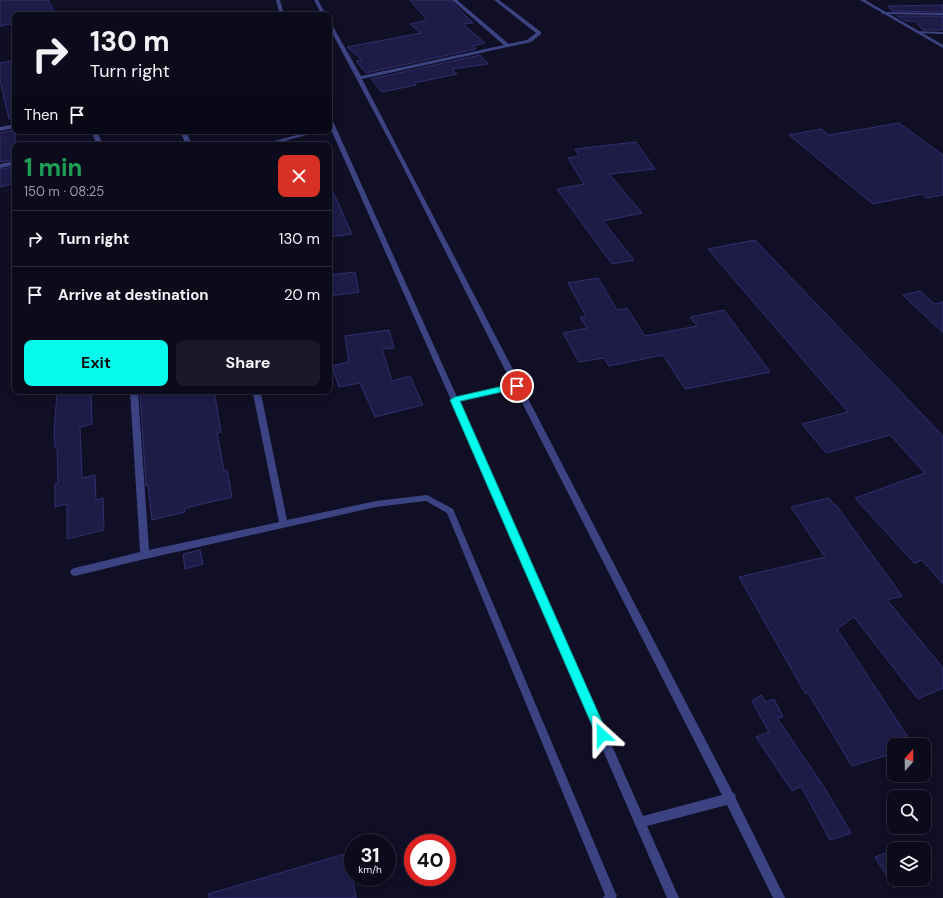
<!DOCTYPE html>
<meta charset="utf-8">
<style>
body{margin:0;font-family:"DM Sans",sans-serif;background:#1a1929;color:#f1f3f6;height:100vh;display:flex;flex-direction:column;font-size:15px;white-space:nowrap}
*{box-sizing:border-box;margin:0}
p{font-size:13px;color:#9a9ba3}
.icon{flex:none;width:22px;height:22px;fill:none;stroke:currentColor;stroke-width:2;stroke-linecap:round;stroke-linejoin:round}
.map{position:relative;flex:1;overflow:hidden}
.details{position:absolute;left:12px;top:142px;width:320px;height:252px;display:flex;flex-direction:column;background:#0c0b1c;border-radius:8px;box-shadow:0 2px 6px #0003,0 0 0 1px #2c2b3b}
.details>*{flex:none}
.guide{position:absolute;left:12px;top:12px;width:320px;height:122px;border-radius:8px;box-shadow:0 2px 6px #0003,0 0 0 1px #2c2b3b;background:#0c0b1c;color:#f1f3f6;overflow:hidden}
.needle{width:26px;rotate:20deg}
.controls{position:absolute;left:887px;top:738px;display:grid;gap:8px}
.controls a{display:grid;place-items:center;width:44px;height:44px;border-radius:8px;background:#0c0b1c;box-shadow:0 2px 6px #0003,0 0 0 1px #2c2b3b;font-size:20px}
.speed{position:absolute;left:344px;top:834px;display:flex;gap:8px;font-size:20px;font-weight:700;text-align:center}
.speed>*{display:grid;place-content:center;width:52px;height:52px;border-radius:50%;background:#0c0b1c;box-shadow:0 2px 6px #0003,0 0 0 1px #2c2b3b;line-height:1}
.speed small{font-size:10px;font-weight:400}
.speed .limit{border:6px solid #d22;background:#fff;color:#111}
.pin{position:absolute;display:grid;place-items:center;width:34px;height:34px;color:#fff;margin:-17px;border:2px solid #fff;border-radius:50%;box-shadow:0 1px 4px #0007}
.me{position:absolute;width:44px;margin:-22px;rotate:336deg;stroke-linejoin:round;filter:drop-shadow(0 0 3px #0008)}
.turn{display:flex;align-items:center;gap:14px;height:84px;padding:0 12px;font-size:18px}
.turn .icon{width:52px;height:52px;stroke-width:2.5}
.turn b{display:block;font-size:28px;line-height:34px}
.then{display:flex;align-items:center;height:38px;padding:0 12px;background:#0003;gap:8px;font-size:15px}
.round{display:grid;place-items:center;flex:none;width:42px;height:42px;border-radius:8px;background:#1a1929}
.overview{display:flex;align-items:center;justify-content:space-between;height:68px;padding:0 12px}
h1{font-size:24px;font-weight:700;line-height:30px;color:#1e9e55}
.cta{display:flex;gap:8px;margin-top:auto;padding:8px 12px}
.cta a{flex:1;height:46px;border-radius:8px;background:#05f9ed;color:#111;font-size:16px;font-weight:700;line-height:46px;text-align:center}
.cta a+a{background:#1a1929;color:#f1f3f6}
ul{padding:0;list-style:none}
li{display:flex;align-items:center;gap:12px;height:56px;padding:0 12px;border-top:1px solid #2c2b3b}
li div{flex:1}
li b{display:block;font-size:15px}
li em{font-style:normal}
.map>svg:first-child{display:block}
</style>
<div class="map">
<svg width="943" height="898" viewBox="0 0 943 898">
<rect width="100%" height="100%" fill="#100f25"/>
<path fill="#1e1c46" stroke="#322e71" d="M0,0H48L56,15H15V23L0,26Z
M410,0H450L473,23L463,24L485,43L473,46L476,49L366,73L356,61L362,60L347,47L421,33L410,24L427,20Z
M943,5V12L892,11L888,6Z
M897,16H943V30H923L915,21H905Z
M480,55L488,64L452,69L457,74L414,83L416,85L382,92L371,79Z
M15,60V118L9,119L0,81V63Z
M899,123L943,155V195L927,198L922,194L873,204L789,135L821,129L829,135Z
M15,130V160L0,162V133Z
M636,142L655,169L609,174L642,213L603,221L634,260L612,264L557,189L584,184L568,158L579,156L575,149Z
M15,167V183L0,187V169Z
M329,183L352,234L329,237Z
M755,240L943,436V584L922,560L914,563L855,498L925,473L890,435L826,453L802,424L848,412L708,249Z
M355,272L359,292L329,296V275Z
M598,278L617,310L627,308L645,336L697,326L690,317L724,310L770,372L685,389L663,355L609,366L604,358L579,362L563,333L587,328L580,317L586,316L568,283Z
M920,291L934,304L943,302V333L903,295Z
M389,330L394,348L382,349L392,381L410,376L423,405L375,417L360,383L339,387L332,366L349,362L345,336Z
M57,391H91L92,424L80,427L82,478L95,475L96,500L103,498L104,530L67,539V504L55,507V484L58,483L57,447H55L54,435Z
M140,391H214L221,432L217,433L224,470H227L232,497L185,508V512L152,520L148,485L146,486Z
M829,498L834,505H836L902,596L887,600L943,668V688L918,699L854,617L837,629L913,745H894V753L852,766L808,693H805L739,577L825,557L791,507Z
M200,550L203,564L185,569L183,554Z
M761,695L766,702L774,699L783,717L777,718L824,787L851,833L830,840L801,786L792,791L756,737L769,732L752,701Z
M894,850V888L875,857Z
M348,853L356,898H209L208,894Z"/>
<g fill="none" stroke-linecap="round" stroke-linejoin="round">
<path fill="#3b4383" fill-rule="evenodd" d="M452,0H457L510,45V47H506Z
M884,12L943,13V15L882,14V12Z
M916,31L943,32V34L918,33H916Z
M15,124V128L0,131V127Z
M91,131H97L103,145H97Z
M180,131H186L192,145H186Z
M312,131H322L269,145H259Z
M15,161V165L0,168V164Z
M130,391H138L149,550L279,522L253,394L257,391L261,394L287,520L376,501L427,495L453,509L615,892L617,896L616,898H603L605,895L447,513L426,501L376,507L145,559L75,576L72,575L70,572L72,569L75,568L140,552Z"/>
<path fill="#3b4383" fill-rule="evenodd" d="M276,0H280L284,15H280Z
M314,0H318L326,15H322Z
M494,0H499L541,32V34L531,42L362,79L733,793L735,794L736,799L785,898H773L727,805L647,826L679,898H667L451,400L329,125V117L332,119L457,397L512,384L399,159L329,27V22L331,23L361,76L527,40L536,33ZM515,389L722,795L643,816L460,402Z
M860,0H865L943,45V48Z"/>
</g>
<path fill="#05f9ed" stroke="#03a29a" d="M517,383L520,384L521,386L520,388L460,401L608,735L606,739L602,741L598,739L450,400L455,397Z"/>
</svg>
<div class="controls">
<a><svg class="needle" viewBox="-14 -14 28 28"><path d="M0-13l5 13h-10z" fill="#e53935"/><path d="M0 13l5-13h-10z" fill="#9a9ba3"/></svg></a>
<a><svg class="icon" aria-label="search" viewBox="0 0 24 24"><circle cx="10" cy="10" r="6"/><path d="M15 15l6 6"/></svg></a>
<a><svg class="icon" aria-label="layers" viewBox="0 0 24 24"><path d="M12 4l9 5-9 5-9-5zM3 14l9 5 9-5"/></svg></a>
</div>
<div class="speed"><div>31<small>km/h</small></div><div class="limit">40</div></div>
<div class="pin" style="left:517px;top:386px;background:#d93025"><svg class="icon" aria-label="arrive" viewBox="0 0 24 24"><path d="M6 21V4h12l-3 4 3 4H6"/></svg></div>
<svg class="me" style="left:602px;top:735px" viewBox="-20 -20 40 40"><path d="M0-17L14 15 0 8-14 15z" fill="#05f9ed" stroke="#fff" stroke-width="4"/></svg>
<div class="guide">
<div class="turn"><svg class="icon" aria-label="right" viewBox="0 0 24 24"><path d="M7 20v-9h11M14 6l5 5-5 5"/></svg><div><b>130 m</b>Turn right</div></div>
<div class="then">Then<svg class="icon" aria-label="arrive" viewBox="0 0 24 24"><path d="M6 21V4h12l-3 4 3 4H6"/></svg></div>
</div>
<section class="details">
<div class="overview"><div><h1>1 min</h1><p>150 m · 08:25</p></div><a class="round" style="background:#d93025;color:#fff"><svg class="icon" aria-label="close" viewBox="0 0 24 24"><path d="M6 6l12 12M18 6L6 18"/></svg></a></div>
<ul>
<li><svg class="icon" aria-label="right" viewBox="0 0 24 24"><path d="M7 20v-9h11M14 6l5 5-5 5"/></svg><div><b>Turn right</b></div><em>130 m</em></li>
<li><svg class="icon" aria-label="arrive" viewBox="0 0 24 24"><path d="M6 21V4h12l-3 4 3 4H6"/></svg><div><b>Arrive at destination</b></div><em>20 m</em></li>
</ul>
<div class="cta"><a>Exit</a><a>Share</a></div>
</section>
</div>
